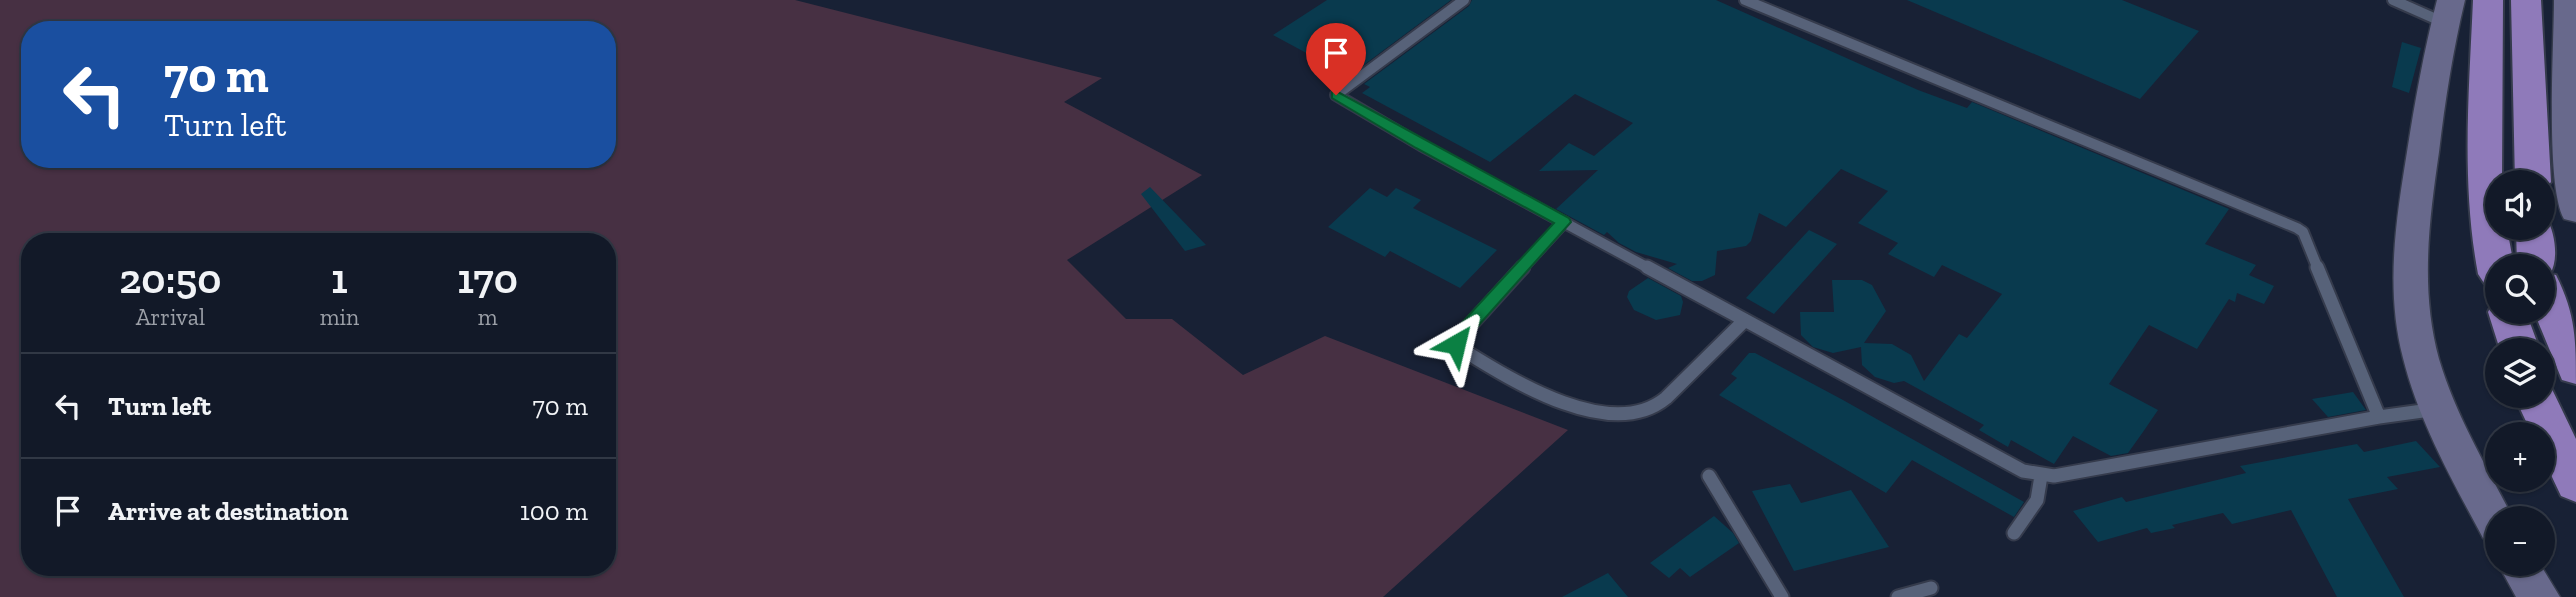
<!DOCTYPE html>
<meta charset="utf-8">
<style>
body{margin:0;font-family:"Zilla Slab",serif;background:#1b2230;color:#f1f3f6;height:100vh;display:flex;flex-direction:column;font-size:26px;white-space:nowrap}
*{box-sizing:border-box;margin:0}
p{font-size:23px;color:#9ca0a8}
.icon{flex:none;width:38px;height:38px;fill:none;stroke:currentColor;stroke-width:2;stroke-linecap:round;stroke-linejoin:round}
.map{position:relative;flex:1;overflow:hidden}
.sheet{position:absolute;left:21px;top:233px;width:595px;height:343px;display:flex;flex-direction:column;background:#121928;border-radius:28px;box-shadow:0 2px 5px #0004,0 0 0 2px #313845}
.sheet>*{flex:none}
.guide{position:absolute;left:21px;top:21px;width:595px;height:147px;border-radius:28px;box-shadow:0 2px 5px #0004,0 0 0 2px #313845;background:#1a4fa0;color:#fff;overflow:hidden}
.fabs{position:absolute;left:2485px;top:170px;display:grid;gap:14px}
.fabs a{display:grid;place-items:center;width:70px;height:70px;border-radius:50%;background:#121928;box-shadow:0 2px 5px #0004,0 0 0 2px #313845;font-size:35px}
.pin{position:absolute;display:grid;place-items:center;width:60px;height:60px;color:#fff;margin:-72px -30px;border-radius:50% 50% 50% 0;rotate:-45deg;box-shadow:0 0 7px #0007}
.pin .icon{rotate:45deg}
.me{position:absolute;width:77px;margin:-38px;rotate:37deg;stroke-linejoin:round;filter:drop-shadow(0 0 5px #0008)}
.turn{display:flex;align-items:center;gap:24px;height:147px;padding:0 28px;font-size:32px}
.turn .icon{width:91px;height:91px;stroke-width:2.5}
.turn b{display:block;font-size:49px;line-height:60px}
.eta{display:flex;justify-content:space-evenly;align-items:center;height:119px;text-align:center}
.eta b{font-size:42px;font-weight:600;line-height:49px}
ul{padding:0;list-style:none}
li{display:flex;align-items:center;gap:21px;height:105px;padding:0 28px;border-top:2px solid #313845}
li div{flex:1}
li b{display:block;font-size:26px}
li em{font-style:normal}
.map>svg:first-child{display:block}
</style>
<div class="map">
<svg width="2576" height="597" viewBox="0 0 2576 597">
<rect width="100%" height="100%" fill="#182135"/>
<path fill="#473043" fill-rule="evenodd" d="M0,0H795L1102,78L1064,102L1202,175L1067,260L1126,319H1172L1243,375L1325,336L1568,430L1383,597H0ZM30,30H607V159H30ZM30,242H607V567H30Z"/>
<path fill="#093a4e" d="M1327,0H1451L1349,76L1273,35Z
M1472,0H1716L1918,90L1967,108L1972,102L2229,209L2205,244L2256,265L2249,275L2274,286L2264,304L2237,293L2235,302L2229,299L2197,349L2149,325L2109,384L2158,410L2143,432L2128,453L2111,456L2073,436L2054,464L2011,440L2008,447L1979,430L1984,425L1904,381L1894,383L1875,377L1862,365L1861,347L1833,353L1813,347L1801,335L1800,312H1834L1832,280H1862L1872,285L1886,311L1864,343L1892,344L1911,355L1924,381L1959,334L1967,338L2002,294L1942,265L1934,277L1888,254L1898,243L1858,223L1888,191L1841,169L1786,227L1759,213L1751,241L1746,246L1717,251L1715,275L1702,281H1692L1668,268L1677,264L1636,252L1619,243L1607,232L1604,235L1556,209L1598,170L1539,171L1569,143L1594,156L1633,123L1575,94L1490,162L1362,93L1370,87L1364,84L1469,6Z
M1907,0H2122L2199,31L2140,99Z
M2402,42L2421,48L2409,93L2392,87Z
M1150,187L1206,245L1185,251L1141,194Z
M1370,188L1387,197L1396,188L1421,200L1413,208L1497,250L1460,288L1390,251L1385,257L1328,227Z
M1809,230L1837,244L1774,314L1746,298Z
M1648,278L1681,296L1683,302L1680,315L1656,320L1634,310L1627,297L1629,291Z
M1749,353H1755L1843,400L2024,502L2014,517L1912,460L1886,493L1719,395L1737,378L1731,374Z
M2353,392L2366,410L2328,417L2312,399Z
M2416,441L2440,467L2387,477L2398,489L2348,499L2404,597H2337L2291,510L2232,524L2223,513L2172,525L2175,528L2151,533L2147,528L2098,542L2073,511L2122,497L2126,502L2246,473L2240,466L2357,444L2364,452Z
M1790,484L1801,503L1851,490L1889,547L1794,571L1752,491Z
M1714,516L1733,533L1739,543L1690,577L1680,568L1669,578L1650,563Z
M1608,573L1628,597H1562Z"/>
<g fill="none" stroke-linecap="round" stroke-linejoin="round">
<defs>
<path id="lane-far1" d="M1464,0L1336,95L1421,145L1650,269
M1745,0L2297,228L2303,232L2318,269
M2393,0L2445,23
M1521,269L1564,222"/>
<path id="lane" d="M1523,267L1455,342L1458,347C1508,378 1610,444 1666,398L1745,320
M1647,267L2023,471L2054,476L2379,417
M2317,267L2379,417L2437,409
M1709,476L1782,597
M2014,533L2037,500L2041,476
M1898,597L1931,588"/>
<path id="secondary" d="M2437,0H2465C2453,50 2445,101 2439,152C2429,221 2420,290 2439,359C2456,416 2486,465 2513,518H2497V543L2483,538C2452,480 2419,422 2403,358C2385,289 2396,220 2407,152C2415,101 2424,50 2437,0Z
M2554,0H2576V222L2564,219C2545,187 2554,44 2554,0Z
M2498,564H2540L2560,597H2516Z"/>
<path id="highway" d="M2473,0H2503L2502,182H2497V228H2507L2514,266H2497V287L2484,283L2478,274C2461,183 2469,92 2473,0Z
M2511,0H2541L2551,182L2543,191V182H2515Z
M2543,218L2547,219C2555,233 2559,260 2550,274L2556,275C2576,315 2576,341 2576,384L2562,380L2534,312H2543V266H2517L2516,228H2543Z
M2497,301V312H2526L2540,350H2500L2488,312L2493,302Z
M2543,383L2550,385L2576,439V502L2561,496L2543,458V434H2532L2514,396H2543Z"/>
</defs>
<use href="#lane-far1" stroke="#353b4c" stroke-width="14"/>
<use href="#lane" stroke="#353b4c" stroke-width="17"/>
<use href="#secondary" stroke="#353b4c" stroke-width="3"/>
<use href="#highway" stroke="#353b4c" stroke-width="4"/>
<use href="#lane-far1" stroke="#576279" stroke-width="10"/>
<use href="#lane" stroke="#576279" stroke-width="13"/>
<use href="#secondary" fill="#68698c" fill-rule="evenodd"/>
<use href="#highway" fill="#8f7aba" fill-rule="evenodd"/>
</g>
<path fill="#0b8043" stroke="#07532c" stroke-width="2" d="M1336,91L1569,218L1571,222L1468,337L1461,348L1456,350L1447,344L1456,329L1554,223L1416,148L1332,98V92Z"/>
</svg>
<div class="fabs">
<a><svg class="icon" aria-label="sound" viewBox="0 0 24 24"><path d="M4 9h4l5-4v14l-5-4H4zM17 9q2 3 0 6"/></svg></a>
<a><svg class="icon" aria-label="search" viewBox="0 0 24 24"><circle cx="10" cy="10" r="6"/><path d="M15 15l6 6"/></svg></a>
<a><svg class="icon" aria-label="layers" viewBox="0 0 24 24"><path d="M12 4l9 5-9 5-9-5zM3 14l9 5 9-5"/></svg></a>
<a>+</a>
<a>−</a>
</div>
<div class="pin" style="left:1336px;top:95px;background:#d93025"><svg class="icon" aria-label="arrive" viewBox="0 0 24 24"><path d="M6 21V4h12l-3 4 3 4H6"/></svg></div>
<svg class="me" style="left:1456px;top:344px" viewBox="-20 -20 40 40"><path d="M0-17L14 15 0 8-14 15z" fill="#0b8043" stroke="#fff" stroke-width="4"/></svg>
<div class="guide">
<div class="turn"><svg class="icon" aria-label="left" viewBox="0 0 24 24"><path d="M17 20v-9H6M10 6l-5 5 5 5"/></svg><div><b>70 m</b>Turn left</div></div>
</div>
<section class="sheet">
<div class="eta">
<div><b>20:50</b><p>Arrival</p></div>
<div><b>1</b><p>min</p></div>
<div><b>170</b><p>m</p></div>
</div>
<ul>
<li><svg class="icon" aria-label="left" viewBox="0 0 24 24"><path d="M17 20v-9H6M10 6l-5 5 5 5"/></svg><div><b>Turn left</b></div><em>70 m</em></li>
<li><svg class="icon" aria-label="arrive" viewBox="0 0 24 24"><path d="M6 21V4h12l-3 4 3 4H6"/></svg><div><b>Arrive at destination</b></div><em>100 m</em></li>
</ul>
</section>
</div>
